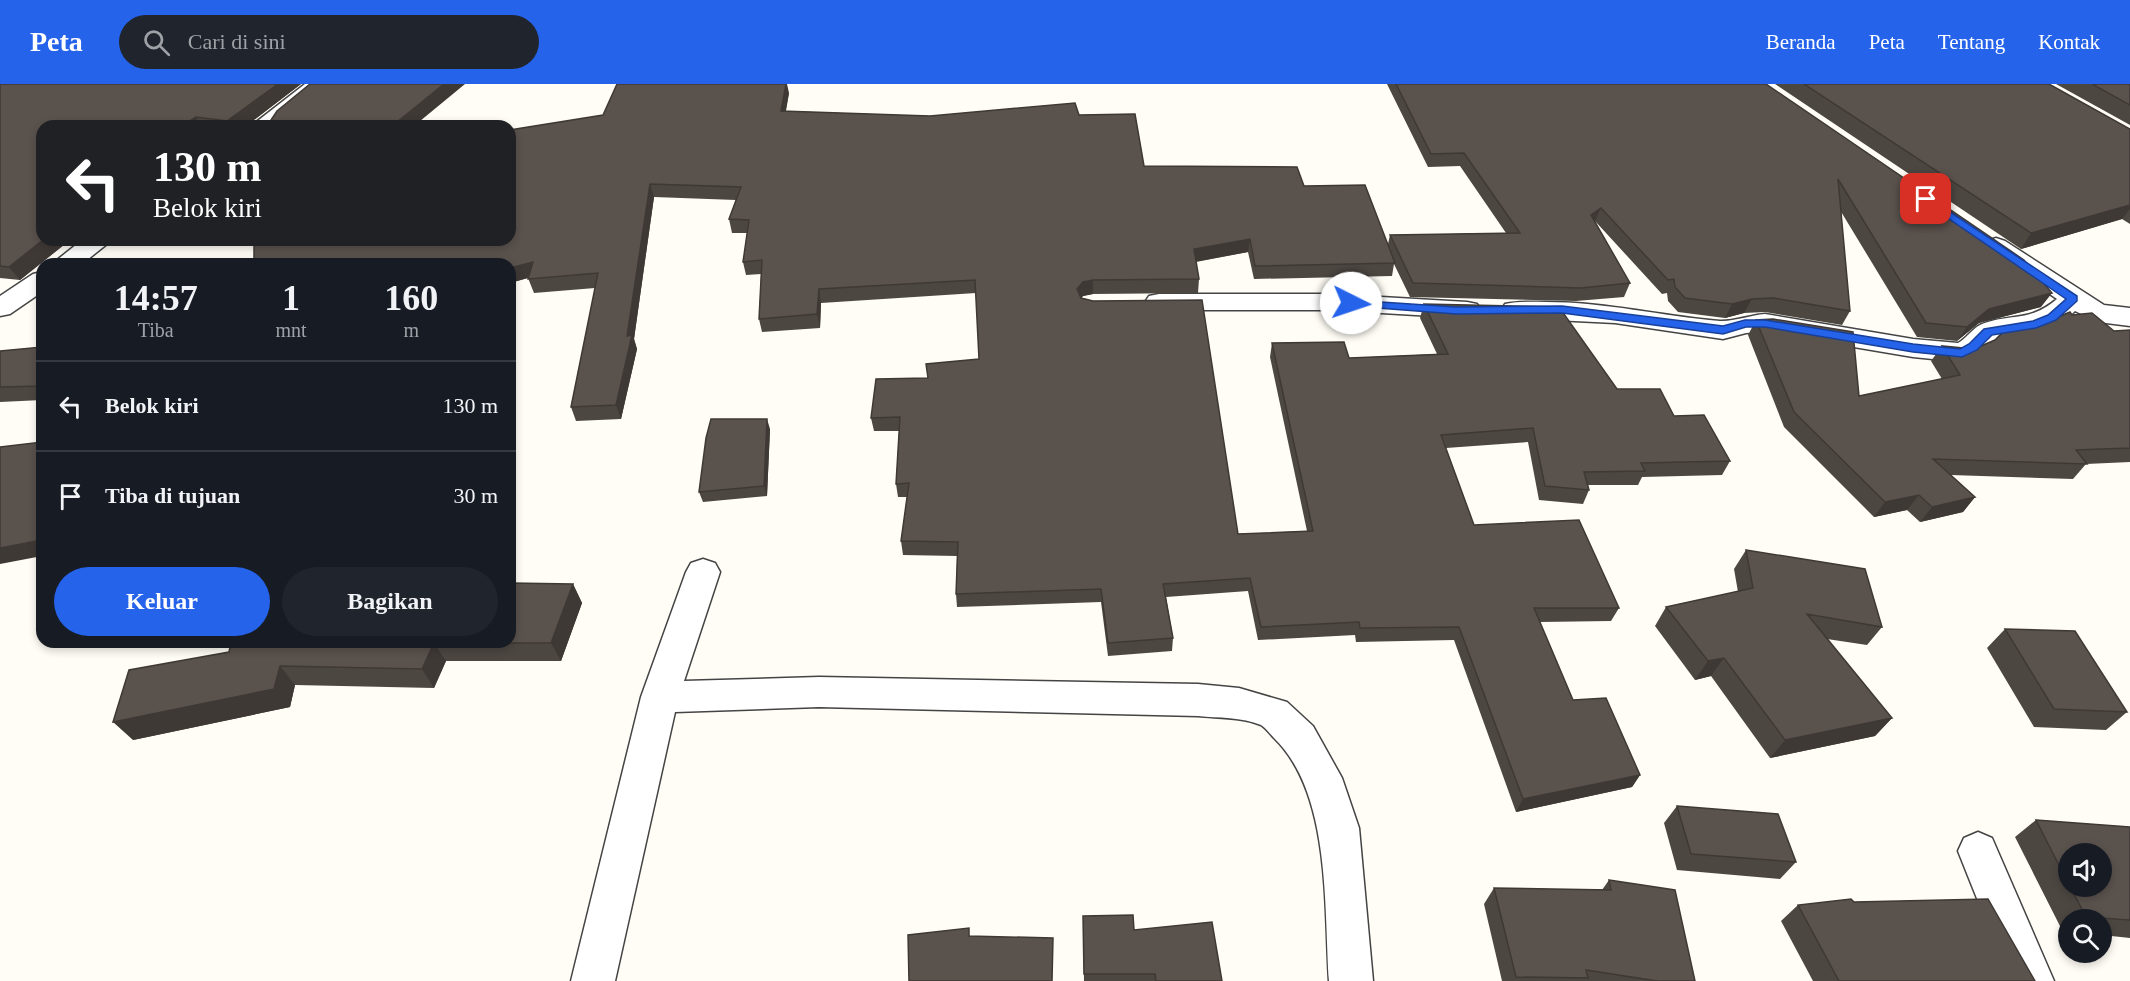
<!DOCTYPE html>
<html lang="id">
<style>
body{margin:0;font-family:Georgia,serif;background:#20242c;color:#f1f3f6;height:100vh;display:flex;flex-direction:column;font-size:22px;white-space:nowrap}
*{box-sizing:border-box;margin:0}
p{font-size:20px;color:#9ea1a6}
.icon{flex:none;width:33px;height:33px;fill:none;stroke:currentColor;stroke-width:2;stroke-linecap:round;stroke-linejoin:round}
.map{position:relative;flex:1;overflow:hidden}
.panel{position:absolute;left:36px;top:174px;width:480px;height:390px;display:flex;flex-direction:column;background:#171b24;border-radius:18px;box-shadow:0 3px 9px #0003}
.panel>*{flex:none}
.hud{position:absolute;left:36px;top:36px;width:480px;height:126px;border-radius:18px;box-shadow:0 3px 9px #0003;background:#202124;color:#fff;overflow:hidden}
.buttons{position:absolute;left:2058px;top:759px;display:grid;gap:12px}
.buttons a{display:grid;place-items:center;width:54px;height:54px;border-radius:50%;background:#171b24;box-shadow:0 3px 9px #0003;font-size:30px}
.pin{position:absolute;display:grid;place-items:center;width:51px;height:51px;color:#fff;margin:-26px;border-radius:12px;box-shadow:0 3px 9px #0006}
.me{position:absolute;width:66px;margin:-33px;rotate:94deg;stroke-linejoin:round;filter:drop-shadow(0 0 4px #0008)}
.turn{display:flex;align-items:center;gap:21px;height:126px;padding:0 18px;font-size:27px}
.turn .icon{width:78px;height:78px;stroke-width:2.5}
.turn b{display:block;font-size:42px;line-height:51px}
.eta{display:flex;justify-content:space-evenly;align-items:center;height:102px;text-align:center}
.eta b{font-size:36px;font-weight:800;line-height:42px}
.button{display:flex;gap:12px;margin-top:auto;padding:12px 18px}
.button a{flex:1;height:69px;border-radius:36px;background:#2563eb;color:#fff;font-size:24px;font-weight:800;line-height:69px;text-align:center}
.button a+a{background:#20242c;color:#f1f3f6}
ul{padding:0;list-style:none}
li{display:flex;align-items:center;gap:18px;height:90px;padding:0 18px;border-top:2px solid #363941}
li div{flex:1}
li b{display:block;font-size:22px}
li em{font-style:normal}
header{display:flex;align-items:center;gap:36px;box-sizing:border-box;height:84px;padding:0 30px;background:#2563eb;color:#fff}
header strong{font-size:28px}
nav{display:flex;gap:33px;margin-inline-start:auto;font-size:21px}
.search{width:420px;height:54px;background:#20242c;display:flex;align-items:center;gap:15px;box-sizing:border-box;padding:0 21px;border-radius:33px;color:#9ea1a6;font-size:22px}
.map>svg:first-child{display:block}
</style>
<header>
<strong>Peta</strong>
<div class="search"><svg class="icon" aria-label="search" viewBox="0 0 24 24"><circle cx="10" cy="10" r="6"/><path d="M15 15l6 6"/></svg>Cari di sini</div>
<nav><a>Beranda</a><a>Peta</a><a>Tentang</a><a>Kontak</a></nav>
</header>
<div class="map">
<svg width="2130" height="897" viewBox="0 0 2130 897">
<rect width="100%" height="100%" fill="#fffdf5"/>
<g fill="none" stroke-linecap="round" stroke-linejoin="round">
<defs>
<path id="minor" d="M305,0H330L277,42H251Z
M1996,154L2005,157L2104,221L2130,224V242L2098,238L2075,227L2062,239L2046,246L1997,255L1983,269L1962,278L1913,273L1765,248L1746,249L1723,255L1615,239L1515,234L1505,232L1501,226L1505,220C1519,217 1532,218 1546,218C1605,218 1662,232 1720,237C1732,238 1751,231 1765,230L1913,255L1958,259C1966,255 1972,245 1980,241C2011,228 2027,240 2057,215L1987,167L1983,162L1987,157Z
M82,156H112L82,180H52Z
M42,188V208L10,230L0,232V212L33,190Z
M1159,210H1330L1467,218L1477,220L1481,226L1477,232L1467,234L1330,226H1159L1149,224L1145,218L1149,212Z
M703,475L715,479L720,488L684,597L819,593L1198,600L1239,604L1287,618L1313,642L1342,694L1359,744L1373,897H1329C1324,822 1331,709 1274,654C1270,650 1266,644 1261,641C1242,633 1218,634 1198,632L819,623L675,628L615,897H571L641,613L686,488L691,479Z
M1978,748L1992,754L2054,897H2010L1958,767L1964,754Z"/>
</defs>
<use href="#minor" stroke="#444" stroke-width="3"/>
<use href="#minor" fill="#fff" fill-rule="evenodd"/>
</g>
<path fill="#4d4742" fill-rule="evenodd" d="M0,0H301L246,42H42V156H70L20,196L0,194Z
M1387,0H1766L2041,223L1979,239L1957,257L1917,253L1840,126L1850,227L1842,241L1765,228L1744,229L1725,234L1678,228L1668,217L1667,209L1662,210L1595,137L1630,199L1624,213L1576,217L1410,213L1394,180L1392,192L1254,195L1248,168L1196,178L1199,195L1198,209L1093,210L1083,212L1081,214L1238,450L1307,447L1270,273L1272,259L1349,274L1437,270L1420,234L1424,220L1617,305L1674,332L1730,377L1722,391L1642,393L1638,401H1588L1589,406L1583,420L1539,416L1528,358L1446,364L1474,441L1619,524L1611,537L1540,538L1573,616L1640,691L1632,703L1516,728L1454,556L1356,558L1355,551L1258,556L1248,507L1166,513L1173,554L1172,567L1108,572L1101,518L957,523L956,510L957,472L903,471L901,457L907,413H898L896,400L899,347H874L871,334L928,294L979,275L976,209L821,219L820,244L762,248L759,235L761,190L746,191L743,178L747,149H732L729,135L736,116L654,113L634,255L637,265L621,335L576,337L571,323L595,204L534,209L528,194L510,199L254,176L789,9L786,27L930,32L1079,31L1144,82L1304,102L1388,160L1390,151L1506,149L1460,82L1428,83Z
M1775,0H2049L2130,45V140L2122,135L2021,165Z
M2056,0H2130V41Z
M2072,231L2114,247L2130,246V378L2086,380L2073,395L1951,391L1975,413L1963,428L1920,438L1907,426L1874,433L1784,343L1748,251L1756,236L1859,312L1942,295L1931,277L1942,262L1974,265Z
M42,263V316L0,318V267Z
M770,345L767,412L703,418L699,408Z
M1746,466L1882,543L1867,561L1827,555L1892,634L1875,652L1770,674L1711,592L1695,596L1655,542L1666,523L1738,508L1734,485Z
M573,500L582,519L561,577H446L434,604L295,601L290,623L133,656L229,568L231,558H510Z
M2005,545L2127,628L2106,646L2034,643L1987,564Z
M1677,722L1796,778L1780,795L1677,786L1664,739Z
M2036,736L2130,743V854L2102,851V836H2068V849L2063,848L2015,753ZM2068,770L2102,802H2068Z
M1609,796L1695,897H1502L1484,820L1494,804L1602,806Z
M1854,818L2035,897H1813L1781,837L1798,821Z
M1083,832L1134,846L1222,897H1084Z"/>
<path fill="#3f3936" d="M278,0H301L246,42H230L227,37Z
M444,0H465L414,42H392Z
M786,0H787L789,9L783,40L781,27Z
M196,33L201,42H182Z
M650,100L654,113L634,255L637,265L621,335L616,321L627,252Z
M2130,121V125L2122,135L2021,165L2031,149Z
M1601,124L1595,137L1591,131Z
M1250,155L1248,168L1193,178L1194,165Z
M43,156H70L20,196L9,183Z
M533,178L538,191L510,199V184Z
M1093,196V210L1083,212L1077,219V205L1083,198Z
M819,205L821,219L820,244L817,230Z
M2052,209L2041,223L1979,239L1957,257L1967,243L1989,225Z
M1752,215L1744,229L1725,234L1732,220Z
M767,335L770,345L767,412L764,402Z
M1919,411L1907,426L1874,433L1885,418Z
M1975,413L1963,428L1920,438L1932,423Z
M42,456V472L0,480V464Z
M573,500L582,519L561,577L551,559Z
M434,559L446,577L434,604L422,585Z
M1724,574L1711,592L1695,596L1708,577Z
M280,582L295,601L290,623L133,656L113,638Z
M1892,634L1875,652L1770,674L1785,656Z
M1640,691L1632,703L1516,728L1523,715Z"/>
<path fill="#5a524d" stroke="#3f3936" stroke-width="1.5" d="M0,0H278L227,37L196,33L182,42H42V156H43L9,183L0,182Z
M310,0H444L392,42H267L277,27Z
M617,0H786L781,27L930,32L1075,19L1079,31L1135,30L1144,82L1297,83L1304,102L1365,101L1395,179L1255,182L1250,155L1194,165L1199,195L1093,196L1083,198L1077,205L1081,214L1093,217L1202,216L1238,450L1313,447L1272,259L1344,258L1349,274L1448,270L1424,220L1559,223L1617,305H1660L1674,332L1704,331L1730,377L1641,379L1645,387L1584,388L1589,406L1545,402L1533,344L1441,351L1474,441L1579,436L1619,524H1534L1573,616L1606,614L1640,691L1523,715L1459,543L1360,544L1359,538L1261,543L1250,494L1163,500L1173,554L1108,559L1101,505L956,510L958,458L901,457L909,399L896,400L900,333L871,334L876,295L928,294L926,280L979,275L975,196L819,205L817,230L759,235L762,176L743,178L749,136L729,135L741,103L650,100L627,252L632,251L616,321L571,323L598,189L528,195L533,178L510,184V180H217L254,176V156H510V46L603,31Z
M1396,0H1766L2024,176L2052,209L1989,225L1967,243L1926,239L1838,95L1850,227L1773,214L1752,215L1732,220L1685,214L1675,203L1674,195L1668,196L1601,124L1591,131L1630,199L1581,204L1413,199L1390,151L1520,149L1464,69L1431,70Z
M1804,0H2049L2130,45V121L2031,149Z
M2092,0H2130V21Z
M484,38L482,42H415Z
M2070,228L2072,231L2092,229L2114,247L2130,246V364L2076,366L2087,380L1933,375L1975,413L1932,423L1919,411L1885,418L1794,328L1756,236L1773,235L1853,248L1859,312L1960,291L1942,262L1974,265L1995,256L2009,242L2058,233Z
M42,263V302L0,303V267Z
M711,335H767L764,402L699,408L706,354Z
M42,358V456L0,464V363Z
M1746,466L1865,485L1882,543L1807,530L1892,634L1785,656L1724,574L1708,577L1666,523L1753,504Z
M510,499L573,500L551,559H434L422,585L280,582L274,605L113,638L129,586L229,568L231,558H510Z
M2005,545L2075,547L2127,628L2054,625Z
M1677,722L1778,730L1796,778L1691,770Z
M2036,736L2130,743V836L2086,833L2070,802H2102V770H2068V799Z
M1609,796L1675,806L1695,897H1657L1586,886L1588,894L1516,893L1494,804L1611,806Z
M1851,815L1854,818L1988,815L2035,897H1839L1798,821Z
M1133,831L1134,846L1212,838L1222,897H1156L1155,890H1084L1083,832Z
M969,844V852L1053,854L1052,897H909L908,851Z"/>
<path fill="#2563eb" stroke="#184099" stroke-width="1.5" d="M1926,112L2077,212V217L2056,236L2036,244L1992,251L1977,266L1962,273L1913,268L1765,243H1746L1723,250L1562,229L1456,230L1351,222L1346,219L1351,216L1456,223L1562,222L1723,242L1745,236H1765L1913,260L1960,265L1969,260L1984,245L2033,237L2048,231L2066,215L1923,117V113Z"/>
</svg>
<div class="buttons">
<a><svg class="icon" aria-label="sound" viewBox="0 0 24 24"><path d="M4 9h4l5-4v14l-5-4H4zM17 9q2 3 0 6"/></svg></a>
<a><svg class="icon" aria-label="search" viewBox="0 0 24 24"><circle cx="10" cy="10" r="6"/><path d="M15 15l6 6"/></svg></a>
</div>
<div class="pin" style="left:1926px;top:115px;background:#d93025"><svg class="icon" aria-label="arrive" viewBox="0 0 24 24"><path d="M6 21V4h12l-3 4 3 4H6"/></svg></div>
<svg class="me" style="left:1351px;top:219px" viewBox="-20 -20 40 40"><circle r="19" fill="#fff"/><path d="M0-13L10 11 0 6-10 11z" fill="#2563eb"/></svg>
<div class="hud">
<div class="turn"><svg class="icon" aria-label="left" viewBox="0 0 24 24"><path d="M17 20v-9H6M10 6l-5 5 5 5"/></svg><div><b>130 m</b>Belok kiri</div></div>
</div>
<section class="panel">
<div class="eta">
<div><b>14:57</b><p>Tiba</p></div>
<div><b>1</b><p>mnt</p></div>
<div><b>160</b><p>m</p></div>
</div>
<ul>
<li><svg class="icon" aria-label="left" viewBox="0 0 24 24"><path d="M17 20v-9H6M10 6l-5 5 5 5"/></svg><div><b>Belok kiri</b></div><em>130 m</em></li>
<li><svg class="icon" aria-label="arrive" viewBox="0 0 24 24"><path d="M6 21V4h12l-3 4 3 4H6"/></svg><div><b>Tiba di tujuan</b></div><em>30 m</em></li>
</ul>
<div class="button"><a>Keluar</a><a>Bagikan</a></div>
</section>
</div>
